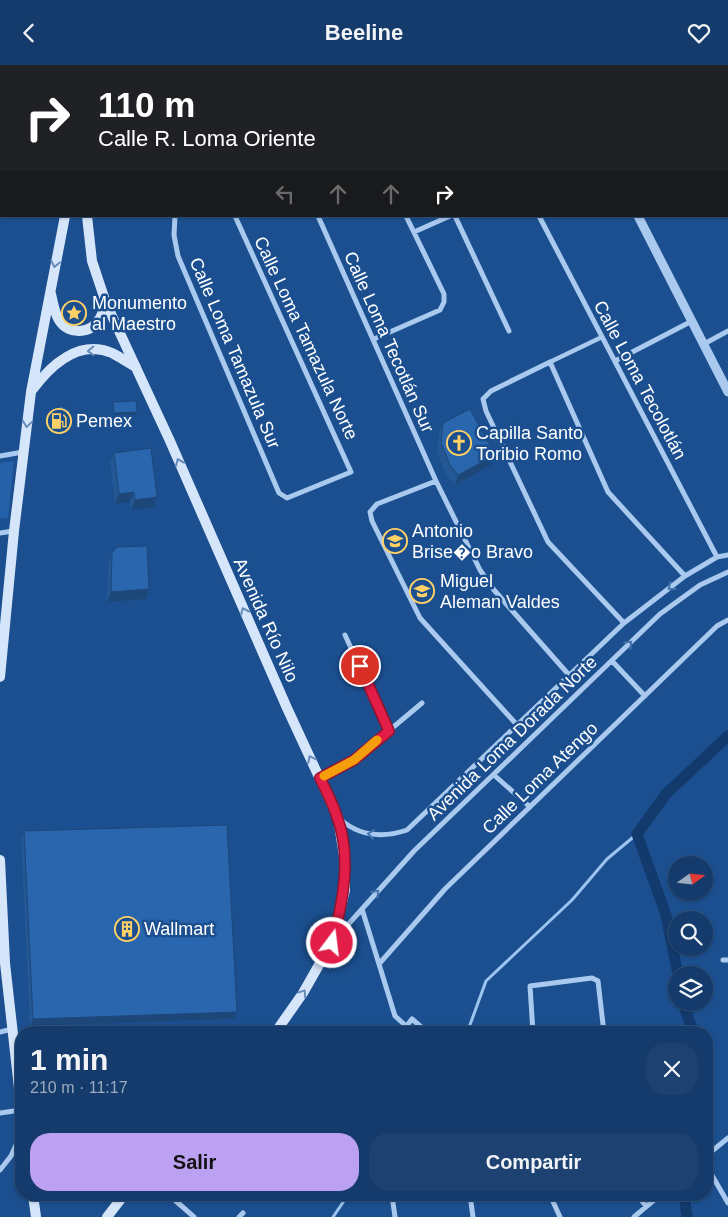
<!DOCTYPE html>
<html lang="es">
<meta charset="utf-8">
<style>
body{margin:0;font-family:Helvetica,sans-serif;background:#1d4271;color:#f1f3f6;height:100vh;display:flex;flex-direction:column;font-size:19px;white-space:nowrap}
*{box-sizing:border-box;margin:0}
p{font-size:16px;color:#9dadc1}
.icon{flex:none;width:28px;height:28px;fill:none;stroke:currentColor;stroke-width:2;stroke-linecap:round;stroke-linejoin:round}
.map{position:relative;flex:1;overflow:hidden}
.details{position:absolute;left:15px;top:961px;width:698px;height:175px;display:flex;flex-direction:column;background:#143b6b;border-radius:20px;box-shadow:0 1px 4px #0004,0 0 0 1px #33557e}
.details>*{flex:none}
.top-card{position:absolute;left:0px;top:0px;width:729px;height:152px;box-shadow:0 1px 4px #0004,0 0 0 1px #33557e;background:#202124;color:#fff;overflow:hidden}
.needle{width:32px;rotate:75deg}
.fabs{position:absolute;left:668px;top:791px;display:grid;gap:10px}
.fabs a{display:grid;place-items:center;width:45px;height:45px;border-radius:50%;background:#143b6b;box-shadow:0 1px 4px #0004,0 0 0 1px #33557e;font-size:25px}
.pin{position:absolute;display:grid;place-items:center;width:42px;height:42px;color:#fff;margin:-21px;border:2px solid #fff;border-radius:50%;box-shadow:0 1px 5px #0007}
.me{position:absolute;width:55px;margin:-28px;rotate:15deg;stroke-linejoin:round;filter:drop-shadow(0 0 4px #0008)}
.turn{display:flex;align-items:center;gap:18px;height:105px;padding:0 15px;font-size:22px}
.turn .icon{width:65px;height:65px;stroke-width:2.5}
.turn b{display:block;font-size:35px;line-height:42px}
.lanes{display:flex;align-items:center;height:48px;padding:0 15px;background:#0003;justify-content:center;gap:25px;direction:ltr}
.lanes .off{opacity:.35}
.round{display:grid;place-items:center;flex:none;width:52px;height:52px;border-radius:20px;background:#1d4271}
.summary{display:flex;align-items:center;justify-content:space-between;height:85px;padding:0 15px}
h1{font-size:30px;font-weight:700;line-height:38px}
.button{display:flex;gap:10px;margin-top:auto;padding:10px 15px}
.button a{flex:1;height:58px;border-radius:20px;background:#bca0f2;color:#111;font-size:20px;font-weight:700;line-height:58px;text-align:center}
.button a+a{background:#1d4271;color:#f1f3f6}
header{display:flex;justify-content:space-between;align-items:center;height:65px;padding:0 15px;background:#143b6b;font-size:22px;font-weight:700}
.map>svg:first-child{display:block}
</style>
<header><svg class="icon" aria-label="back" viewBox="0 0 24 24"><path d="M15 5l-7 7 7 7"/></svg>Beeline<svg class="icon" aria-label="heart" viewBox="0 0 24 24"><path d="M12 20l-8-8c-3-5 5-10 8-4 3-6 11-1 8 4z"/></svg></header>
<div class="map">
<svg width="728" height="1152" viewBox="0 0 728 1152">
<rect width="100%" height="100%" fill="#1b4f8f"/>
<path fill="#2461a8" d="M14,396L8,453L0,454V398Z"/>
<g fill="none" stroke-linecap="round" stroke-linejoin="round">
<path stroke="#9cc4f0" stroke-width="3" d="M467,968L486,916L572,835L607,794L637,769
M333,1152L348,1130"/>
<path stroke="#123a6d" stroke-width="11" d="M678,910L666,850L637,769L666,729L728,671
M683,938L692,963L690,968
M684,1130L687,1152"/>
<path stroke="#a9c9ee" stroke-width="4.5" d="M550,297L602,272"/>
<path stroke="#a9c9ee" stroke-width="5" d="M412,0V1
M19,1V0
M97,1L98,0
M131,1L132,0
M213,1V0
M291,1V0
M349,1L353,0
M0,115H1
M728,136V137
M175,151L174,170L178,191L279,428L287,433L351,407L235,151
M318,151L436,416L480,505L494,525L569,610
M455,151L509,266
M539,151L717,492
M414,167L450,151
M374,274L440,245L444,237V229L406,151
M704,279L728,266
M615,296L692,256
M0,391L23,387
M436,416L377,439L370,447L372,456L420,553L518,661
M0,468L13,466
M624,558L548,477L486,346L483,334L491,326L550,297L608,427L685,511
M345,570L389,666
M612,596L645,631
M494,710L530,742
M320,713L354,695L422,638
M340,754C359,771 383,773 407,765L624,558L685,511L717,492L728,490
M362,844L395,951L406,961
M336,873L414,786L660,549L700,520L728,507
M723,895H728
M379,899L445,824L717,561L728,555
M0,967L12,964
M401,968L412,954L428,968
M533,968L530,921L592,913L598,916L604,968
M0,1048L21,1045
M706,1091L728,1073
M706,1100L728,1138
M0,1105L11,1091L21,1069
M169,1130L194,1152
M392,1130L395,1152
M470,1130L473,1152
M550,1130L560,1152
M637,1130L646,1141
M239,1152L243,1148
M634,1152L660,1130"/>
<path stroke="#a9c9ee" stroke-width="9" d="M550,0L551,1
M571,0L572,1
M638,151L728,327"/>
<path stroke="#d6e6fa" stroke-width="10" d="M108,1V0
M122,1V0
M87,151L92,196L106,238L170,376L287,643L338,753L344,791L345,825L332,877L303,928L275,968
M51,229C53,237 54,247 59,255C69,271 91,269 100,253C103,248 104,243 106,238
M33,324C51,300 79,274 112,288C120,292 128,298 136,302
M0,612L14,466L31,327L65,151
M0,795L5,898L21,1041
M33,1130L36,1152
M107,1152L124,1130"/>
</g>
<path fill="#245895" d="M71,346L58,370L48,364L49,361Z
M443,358L491,400L455,420L446,410L437,388L439,368Z
M114,388L154,442L131,445L130,437L115,439L110,398Z
M112,488L149,524L146,534L107,537L108,498Z
M24,766L237,947L234,954L30,961L21,774Z"/>
<path fill="#1d4779" d="M137,347L136,350L113,351L114,348Z
M495,390L491,400L455,420L458,410Z
M134,427L130,437L115,439L119,429Z
M157,432L154,442L131,445L135,435Z
M149,524L146,534L107,537L111,527Z
M237,947L234,954L30,961L33,954Z"/>
<path fill="#2a66ad" stroke="#1d4779" d="M136,336L137,347L114,348L113,337Z
M60,340L71,346L59,367L49,361Z
M470,344L495,390L458,410L450,400L441,378L443,358Z
M151,383L157,432L135,435L134,427L119,429L114,388Z
M147,481L149,524L111,527L112,488L117,482Z
M227,760L237,947L33,954L24,766Z"/>
<defs><path id="oneway-chevron" d="M-2-3.5L2.5 0L-2 3.5" fill="none" stroke-width="1.6" stroke-linecap="round" stroke-linejoin="round" transform="scale(1.25)"/></defs>
<g stroke="#668bba">
<use href="#oneway-chevron" transform="translate(55 199) rotate(102)"/>
<use href="#oneway-chevron" transform="translate(91 286) rotate(178)"/>
<use href="#oneway-chevron" transform="translate(27 359) rotate(98)"/>
<use href="#oneway-chevron" transform="translate(179 397) rotate(-113)"/>
<use href="#oneway-chevron" transform="translate(244 546) rotate(-114)"/>
<use href="#oneway-chevron" transform="translate(311 694) rotate(-116)"/>
<use href="#oneway-chevron" transform="translate(303 928) rotate(-56)"/>
</g>
<g stroke="#4674ac">
<use href="#oneway-chevron" transform="translate(671 522) rotate(142)"/>
<use href="#oneway-chevron" transform="translate(629 579) rotate(-44)"/>
<use href="#oneway-chevron" transform="translate(371 769) rotate(-171)"/>
<use href="#oneway-chevron" transform="translate(376 828) rotate(-48)"/>
</g>
<g fill="none" stroke-linecap="round" stroke-linejoin="round">
<defs>
<path id="route" d="M332,878C343,838 352,791 337,752C333,738 326,726 320,713L354,695L389,666L360,601"/>
</defs>
<use href="#route" stroke="#92132f" stroke-width="12"/>
<use href="#route" stroke="#e11d48" stroke-width="9"/>
<path stroke="#f59e0b" stroke-width="9" d="M324,711L354,695L377,675"/>
</g>
<defs>
<symbol id="sight-ring" viewBox="-11 -11 22 22"><circle r="9.5" fill="#1b4f8f" stroke="#ffd166" stroke-width="1.5"/><path d="M0-6L1.8-2.2L6-1.7L2.9 1.2L3.7 5.4L0 3.3L-3.7 5.4L-2.9 1.2L-6-1.7L-1.8-2.2Z" fill="#ffd166"/></symbol>
<symbol id="fuel-ring" viewBox="-11 -11 22 22"><circle r="9.5" fill="#1b4f8f" stroke="#ffd166" stroke-width="1.5"/><path d="M-5.5-6h7V0h2V4h1.3V-2.5L3-4.5l.8-.8L6-3V5H2.5V1h-1V6h-7ZM-4.2-4.7v3.2H.2V-4.7Z" fill="#ffd166"/></symbol>
<symbol id="church-ring" viewBox="-11 -11 22 22"><circle r="9.5" fill="#1b4f8f" stroke="#ffd166" stroke-width="1.5"/><path d="M-1.2-6h2.4v3.5h3.3v2.4h-3.3V6h-2.4V-.1h-3.3v-2.4h3.3Z" fill="#ffd166"/></symbol>
<symbol id="school-ring" viewBox="-11 -11 22 22"><circle r="9.5" fill="#1b4f8f" stroke="#ffd166" stroke-width="1.5"/><path d="M0-5L7-2L0 1L-7-2ZM-4 1L0 2.5L4 1V4Q0 6-4 4Z" fill="#ffd166"/></symbol>
<symbol id="building-ring" viewBox="-11 -11 22 22"><circle r="9.5" fill="#1b4f8f" stroke="#ffd166" stroke-width="1.5"/><path d="M-4-6H4V6H1V3H-1V6H-4ZM-2.5-4.3h1.7v1.8h-1.7ZM.8-4.3h1.7v1.8H.8ZM-2.5-1h1.7V.8h-1.7ZM.8-1h1.7V.8H.8Z" fill="#ffd166"/></symbol>
</defs>
<g fill-rule="evenodd">
<use href="#sight-ring" x="60" y="234" width="28" height="28"/>
<use href="#fuel-ring" x="45" y="342" width="28" height="28"/>
<use href="#church-ring" x="445" y="364" width="28" height="28"/>
<use href="#school-ring" x="381" y="462" width="28" height="28"/>
<use href="#school-ring" x="408" y="512" width="28" height="28"/>
<use href="#building-ring" x="113" y="850" width="28" height="28"/>
</g>
<g text-anchor="middle" dominant-baseline="central" stroke-width="5" stroke-linejoin="round" paint-order="stroke">
<g font-size="18" fill="#fff" stroke="#1b4f8f" text-anchor="start">
<text x="92" y="238">Monumento<tspan x="92" dy="21">al Maestro</tspan></text>
<text x="76" y="356">Pemex</text>
<text x="476" y="368">Capilla Santo<tspan x="476" dy="21">Toribio Romo</tspan></text>
<text x="412" y="466">Antonio<tspan x="412" dy="21">Brise�o Bravo</tspan></text>
<text x="440" y="516">Miguel<tspan x="440" dy="21">Aleman Valdes</tspan></text>
<text x="144" y="864">Wallmart</text>
</g>
<g font-size="18" fill="#fff" stroke="#1b4f8f">
<text transform="translate(306 273) rotate(65)">Calle Loma Tamazula Norte</text>
<text transform="translate(389 277) rotate(66)">Calle Loma Tecotlán Sur</text>
<text transform="translate(235 288) rotate(67)">Calle Loma Tamazula Sur</text>
<text transform="translate(640 315) rotate(62)">Calle Loma Tecolotlán</text>
<text transform="translate(266 555) rotate(66)">Avenida Río Nilo</text>
<text transform="translate(512 673) rotate(-44)">Avenida Loma Dorada Norte</text>
<text transform="translate(540 713) rotate(-44)">Calle Loma Atengo</text>
</g>
</g>
</svg>
<div class="fabs">
<a><svg class="needle" viewBox="-14 -14 28 28"><path d="M0-13l5 13h-10z" fill="#e53935"/><path d="M0 13l5-13h-10z" fill="#9dadc1"/></svg></a>
<a><svg class="icon" aria-label="search" viewBox="0 0 24 24"><circle cx="10" cy="10" r="6"/><path d="M15 15l6 6"/></svg></a>
<a><svg class="icon" aria-label="layers" viewBox="0 0 24 24"><path d="M12 4l9 5-9 5-9-5zM3 14l9 5 9-5"/></svg></a>
</div>
<div class="pin" style="left:360px;top:601px;background:#d93025"><svg class="icon" aria-label="arrive" viewBox="0 0 24 24"><path d="M6 21V4h12l-3 4 3 4H6"/></svg></div>
<svg class="me" style="left:332px;top:878px" viewBox="-20 -20 40 40"><circle r="17" fill="#e11d48" stroke="#fff" stroke-width="3"/><path d="M0-11L8 9 0 5-8 9z" fill="#fff"/></svg>
<div class="top-card">
<div class="turn"><svg class="icon" aria-label="right" viewBox="0 0 24 24"><path d="M7 20v-9h11M14 6l5 5-5 5"/></svg><div><b>110 m</b>Calle R. Loma Oriente</div></div>
<div class="lanes"><svg class="icon off" aria-label="left" viewBox="0 0 24 24"><path d="M17 20v-9H6M10 6l-5 5 5 5"/></svg><svg class="icon off" aria-label="ahead" viewBox="0 0 24 24"><path d="M12 20V5M6 11l6-6 6 6"/></svg><svg class="icon off" aria-label="ahead" viewBox="0 0 24 24"><path d="M12 20V5M6 11l6-6 6 6"/></svg><svg class="icon" aria-label="right" viewBox="0 0 24 24"><path d="M7 20v-9h11M14 6l5 5-5 5"/></svg></div>
</div>
<section class="details">
<div class="summary"><div><h1>1 min</h1><p>210 m · 11:17</p></div><a class="round"><svg class="icon" aria-label="close" viewBox="0 0 24 24"><path d="M6 6l12 12M18 6L6 18"/></svg></a></div>
<div class="button"><a>Salir</a><a>Compartir</a></div>
</section>
</div>
